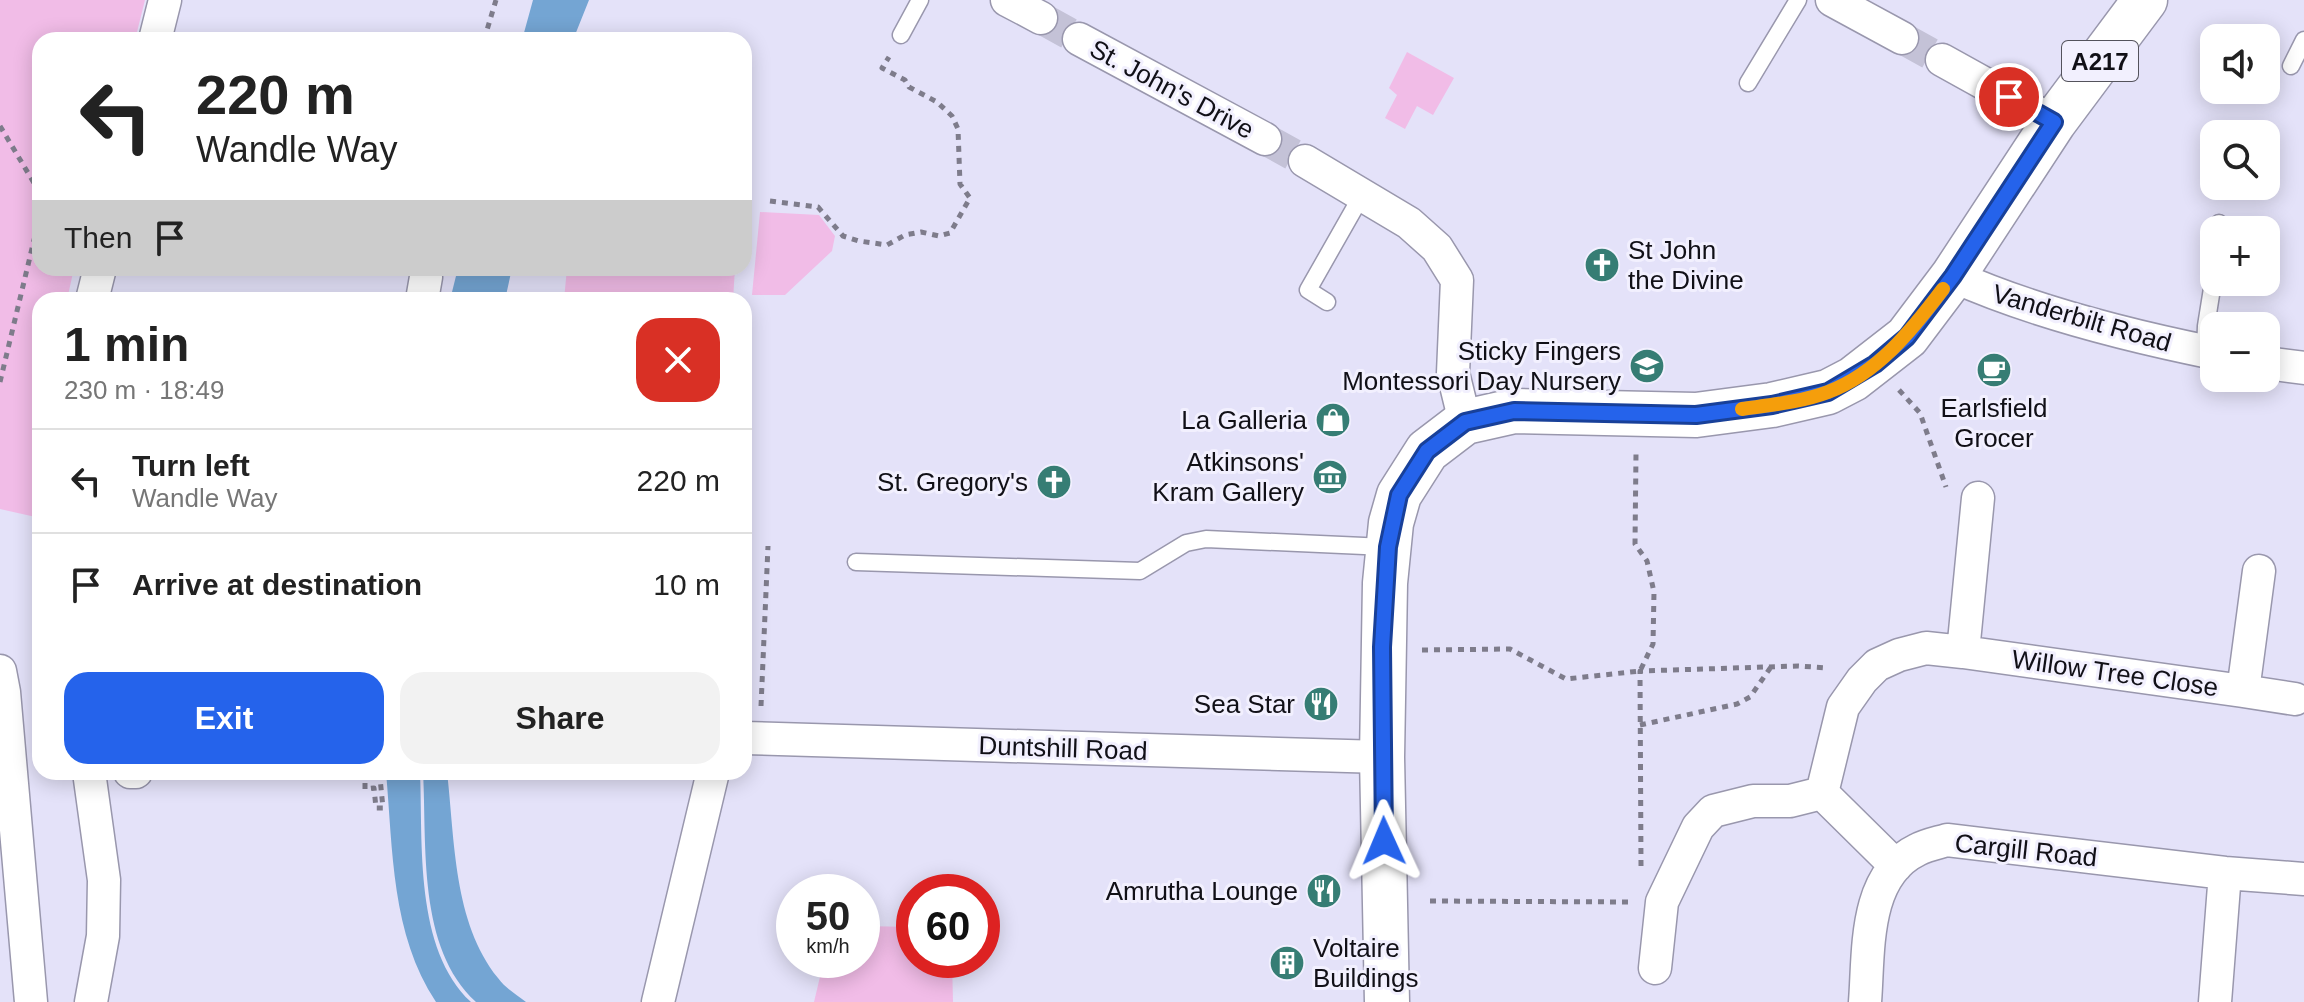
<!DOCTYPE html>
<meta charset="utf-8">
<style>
body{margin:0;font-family:Arial,sans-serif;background:#f2f2f2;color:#222;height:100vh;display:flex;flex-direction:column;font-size:30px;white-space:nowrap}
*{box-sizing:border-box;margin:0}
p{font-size:26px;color:#767676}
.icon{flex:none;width:44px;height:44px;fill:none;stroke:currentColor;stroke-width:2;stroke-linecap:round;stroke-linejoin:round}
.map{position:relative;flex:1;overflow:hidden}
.drawer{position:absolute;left:32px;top:292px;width:720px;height:488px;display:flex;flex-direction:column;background:#fff;border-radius:24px;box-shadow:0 4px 20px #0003}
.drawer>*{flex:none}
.hud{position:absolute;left:32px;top:32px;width:720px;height:244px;border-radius:24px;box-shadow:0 4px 20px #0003;background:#fff;color:#222;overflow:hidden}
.controls{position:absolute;left:2200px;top:24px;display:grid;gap:16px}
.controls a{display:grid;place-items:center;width:80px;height:80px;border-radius:16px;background:#fff;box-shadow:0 4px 20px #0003;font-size:40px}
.speed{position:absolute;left:776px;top:874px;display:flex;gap:16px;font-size:40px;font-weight:700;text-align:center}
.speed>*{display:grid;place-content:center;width:104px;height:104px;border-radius:50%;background:#fff;box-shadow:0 4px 20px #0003;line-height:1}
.speed small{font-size:20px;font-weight:400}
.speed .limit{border:12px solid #d22;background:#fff;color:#111}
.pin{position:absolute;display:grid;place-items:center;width:68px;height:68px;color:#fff;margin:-34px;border:4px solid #fff;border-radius:50%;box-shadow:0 2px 8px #0007}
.me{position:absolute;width:88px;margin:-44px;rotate:359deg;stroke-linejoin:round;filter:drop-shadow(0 0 6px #0008)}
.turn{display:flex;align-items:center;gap:28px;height:168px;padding:0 32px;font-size:36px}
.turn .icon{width:104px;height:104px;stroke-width:2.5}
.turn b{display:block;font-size:56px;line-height:68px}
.then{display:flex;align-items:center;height:76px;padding:0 32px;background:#0003;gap:16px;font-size:30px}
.round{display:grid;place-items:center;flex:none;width:84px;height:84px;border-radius:24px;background:#f2f2f2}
.headline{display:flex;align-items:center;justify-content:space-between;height:136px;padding:0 32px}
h1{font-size:48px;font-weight:600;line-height:60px}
.primary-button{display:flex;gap:16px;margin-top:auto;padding:16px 32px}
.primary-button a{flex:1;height:92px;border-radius:24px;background:#2563eb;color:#fff;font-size:32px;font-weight:600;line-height:92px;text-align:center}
.primary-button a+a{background:#f2f2f2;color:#222}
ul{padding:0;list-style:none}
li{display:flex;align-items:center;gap:24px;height:104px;padding:0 32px;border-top:2px solid #e0e0e0}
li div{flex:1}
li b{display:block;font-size:30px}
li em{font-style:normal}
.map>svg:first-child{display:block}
</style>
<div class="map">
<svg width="2304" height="1002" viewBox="0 0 2304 1002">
<rect width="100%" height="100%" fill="#e4e2f9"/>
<path fill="#f1bce7" d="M0,0H145L135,40H40V268H74L67,300H40V518L0,509Z
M1407,52L1454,78L1433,115L1417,106L1405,129L1385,118L1397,95L1389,88Z
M760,212L819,215L835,236L832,251L785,295H752Z
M567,268H735L733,300H564Z
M862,926L914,927V960H952L953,1002H814L824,960H862Z"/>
<path fill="#74a5d3" d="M533,0H589L573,40H522Z
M458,268H512L505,300H450Z
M386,772H420C423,843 414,949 471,1002H436C391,934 393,850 386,772Z
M423,772H447C455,840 453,922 498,978C505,988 517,995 526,1002H476C417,948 427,845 423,772Z"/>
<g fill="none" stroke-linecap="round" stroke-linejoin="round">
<path stroke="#c4c2d7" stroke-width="32" stroke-dasharray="32 16" stroke-linecap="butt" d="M1041,18L1079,39
M1902,38L1942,60
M1265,139L1305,161"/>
<defs>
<path id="lane" d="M901,35L920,0
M2291,66L2304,40
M1748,83L1798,0
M2219,230V223
M1327,302L1308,290L1362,195
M2205,351L2206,326L2214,276
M856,562L1140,571L1186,543L1206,539L1386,547"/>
<path id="street" d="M1007,0L1041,18
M1832,0L1902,38
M1079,39L1265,139
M155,40L165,0
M1942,60L2054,122
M1305,161L1409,223L1437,248L1457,280L1453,373L1465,422
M1953,276C2031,311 2130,336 2214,353
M92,300L100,268
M422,300L426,277
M2266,363L2304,368
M1963,652L2243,691L2259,571
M0,671L4,692L31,1002
M2243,691L2295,699
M744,738L1382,757
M89,772L104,880L103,936L91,1002
M130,772H136
M1822,793L1896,866
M1655,968L1662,902L1698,827L1713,811L1753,801H1790L1822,793L1843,707L1862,680L1877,665L1899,655L1926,648L1963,652L1978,498
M658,1002L713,772
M1865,1002C1869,952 1863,876 1917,850C1926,845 1937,843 1947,840L2225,873L2304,879
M2215,1002L2225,873"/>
<path id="primary" d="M1387,1002L1382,757L1385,583L1391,523L1399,495L1427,451L1465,422L1514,411L1696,415L1772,405L1828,392L1853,379L1907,337L1953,276L2054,122L2145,0"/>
</defs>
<use href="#lane" stroke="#9997ad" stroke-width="19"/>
<use href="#street" stroke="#9997ad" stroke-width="35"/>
<use href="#primary" stroke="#9997ad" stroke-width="47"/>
<path stroke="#7e7c8b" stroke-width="5" stroke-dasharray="6 6" stroke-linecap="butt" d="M484,40L496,0
M0,126L40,193
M770,201L818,207L843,236L859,241L887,245L905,235L921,232L939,236L950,233L970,198L960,184L958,129L952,116L937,102L909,87L905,80L882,68L889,57
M0,382L40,215
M1899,390L1920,413L1946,487
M1422,650L1510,649L1566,679L1640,671L1653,644L1654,592L1647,561L1635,544L1636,454
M761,706L768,546
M1640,725L1737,704L1750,697L1771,667
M361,772L365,779V789L374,788L376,808H383L380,778
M461,773L473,772
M1641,866L1640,671L1798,666L1828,668
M1430,901L1630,902"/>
<use href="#lane" stroke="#fff" stroke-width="16"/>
<use href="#street" stroke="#fff" stroke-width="32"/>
<use href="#primary" stroke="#fff" stroke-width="44"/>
</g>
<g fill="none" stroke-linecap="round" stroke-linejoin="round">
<defs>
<path id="route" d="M1384,841L1382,647L1388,547L1399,495L1427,451L1465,422L1514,411L1696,415L1772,405L1828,392L1875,364L1907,337L1953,276L2054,122L2009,97"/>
</defs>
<use href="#route" stroke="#184099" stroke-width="20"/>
<use href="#route" stroke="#2563eb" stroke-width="14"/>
<path stroke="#f59e0b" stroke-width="14" d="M1742,409C1770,405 1802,402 1828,392C1878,373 1912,330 1943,289"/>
</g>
<defs>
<symbol id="church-disc" viewBox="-11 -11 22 22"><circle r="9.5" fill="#367d74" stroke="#f2f0fe"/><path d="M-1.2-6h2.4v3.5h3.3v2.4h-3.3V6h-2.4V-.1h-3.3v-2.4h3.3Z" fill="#fff"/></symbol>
<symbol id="school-disc" viewBox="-11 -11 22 22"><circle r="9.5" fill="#367d74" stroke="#f2f0fe"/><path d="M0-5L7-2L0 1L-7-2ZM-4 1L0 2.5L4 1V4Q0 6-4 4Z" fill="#fff"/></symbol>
<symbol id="cafe-disc" viewBox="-11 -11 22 22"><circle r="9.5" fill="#367d74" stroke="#f2f0fe"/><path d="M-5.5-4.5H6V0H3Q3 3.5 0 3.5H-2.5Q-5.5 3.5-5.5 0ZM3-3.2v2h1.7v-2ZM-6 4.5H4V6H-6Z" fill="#fff"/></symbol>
<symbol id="shop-disc" viewBox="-11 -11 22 22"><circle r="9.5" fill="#367d74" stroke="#f2f0fe"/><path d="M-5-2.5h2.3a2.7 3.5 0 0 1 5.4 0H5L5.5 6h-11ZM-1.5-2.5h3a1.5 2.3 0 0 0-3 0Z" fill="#fff"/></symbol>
<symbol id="museum-disc" viewBox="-11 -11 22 22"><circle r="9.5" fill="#367d74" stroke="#f2f0fe"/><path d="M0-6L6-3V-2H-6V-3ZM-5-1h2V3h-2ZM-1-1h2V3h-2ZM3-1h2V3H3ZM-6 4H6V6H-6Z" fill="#fff"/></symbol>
<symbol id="restaurant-disc" viewBox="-11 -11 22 22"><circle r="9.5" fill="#367d74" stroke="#f2f0fe"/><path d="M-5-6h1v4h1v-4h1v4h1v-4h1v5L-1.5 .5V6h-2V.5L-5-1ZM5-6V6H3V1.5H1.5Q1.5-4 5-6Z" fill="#fff"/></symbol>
<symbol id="building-disc" viewBox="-11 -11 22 22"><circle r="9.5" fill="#367d74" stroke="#f2f0fe"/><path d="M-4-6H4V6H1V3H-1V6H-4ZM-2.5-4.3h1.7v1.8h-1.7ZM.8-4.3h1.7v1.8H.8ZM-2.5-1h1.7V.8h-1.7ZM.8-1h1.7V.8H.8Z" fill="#fff"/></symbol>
</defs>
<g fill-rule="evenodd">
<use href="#church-disc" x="1582" y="245" width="40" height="40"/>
<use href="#school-disc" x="1627" y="346" width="40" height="40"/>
<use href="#cafe-disc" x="1974" y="350" width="40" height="40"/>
<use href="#shop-disc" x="1313" y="400" width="40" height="40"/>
<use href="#museum-disc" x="1310" y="457" width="40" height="40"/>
<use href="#church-disc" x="1034" y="462" width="40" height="40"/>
<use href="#restaurant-disc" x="1301" y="684" width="40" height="40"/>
<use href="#restaurant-disc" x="1304" y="871" width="40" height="40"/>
<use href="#building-disc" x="1267" y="943" width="40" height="40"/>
</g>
<g text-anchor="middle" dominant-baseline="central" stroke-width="6" stroke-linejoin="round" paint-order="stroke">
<rect fill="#f2f0fe" stroke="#54535c" stroke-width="2" x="2062" y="41" width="76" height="40" rx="6"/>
<g font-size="24" font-weight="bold" fill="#111017">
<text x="2100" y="61">A217</text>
</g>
<g font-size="26" fill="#111017" stroke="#f2f0fe">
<text transform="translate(1172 89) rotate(28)">St. John's Drive</text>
<text transform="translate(2082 318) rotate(16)">Vanderbilt Road</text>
<text transform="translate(2115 673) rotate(8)">Willow Tree Close</text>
<text transform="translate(1063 748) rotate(2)">Duntshill Road</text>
<text transform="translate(2026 850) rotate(6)">Cargill Road</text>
</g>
<g font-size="26" fill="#111017" stroke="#f2f0fe" text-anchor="end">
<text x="1628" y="250" text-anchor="start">St John<tspan x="1628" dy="30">the Divine</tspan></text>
<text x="1621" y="351">Sticky Fingers<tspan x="1621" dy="30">Montessori Day Nursery</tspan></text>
<text x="1994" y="408" text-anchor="middle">Earlsfield<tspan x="1994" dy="30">Grocer</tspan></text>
<text x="1307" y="420">La Galleria</text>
<text x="1304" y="462">Atkinsons'<tspan x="1304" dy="30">Kram Gallery</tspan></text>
<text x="1028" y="482">St. Gregory's</text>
<text x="1295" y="704">Sea Star</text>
<text x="1298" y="891">Amrutha Lounge</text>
<text x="1313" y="948" text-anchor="start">Voltaire<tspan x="1313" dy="30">Buildings</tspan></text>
</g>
</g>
</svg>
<div class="controls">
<a><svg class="icon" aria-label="sound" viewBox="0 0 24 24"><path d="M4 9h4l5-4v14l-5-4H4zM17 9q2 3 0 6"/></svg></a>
<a><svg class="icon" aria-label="search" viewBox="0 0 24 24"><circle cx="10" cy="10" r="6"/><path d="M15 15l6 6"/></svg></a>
<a>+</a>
<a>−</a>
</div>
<div class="speed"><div>50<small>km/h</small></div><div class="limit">60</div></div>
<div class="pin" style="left:2009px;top:97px;background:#d93025"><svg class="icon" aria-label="arrive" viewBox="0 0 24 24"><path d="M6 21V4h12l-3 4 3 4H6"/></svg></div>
<svg class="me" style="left:1384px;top:841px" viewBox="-20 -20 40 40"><path d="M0-17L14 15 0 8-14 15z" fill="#2563eb" stroke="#fff" stroke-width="4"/></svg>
<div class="hud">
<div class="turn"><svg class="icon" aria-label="left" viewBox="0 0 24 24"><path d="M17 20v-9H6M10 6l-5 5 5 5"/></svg><div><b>220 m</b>Wandle Way</div></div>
<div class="then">Then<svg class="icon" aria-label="arrive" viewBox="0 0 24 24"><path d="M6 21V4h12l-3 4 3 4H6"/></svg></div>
</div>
<section class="drawer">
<div class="headline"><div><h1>1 min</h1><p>230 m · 18:49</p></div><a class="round" style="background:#d93025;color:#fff"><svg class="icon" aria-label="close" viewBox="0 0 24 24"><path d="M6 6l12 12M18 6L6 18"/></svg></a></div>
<ul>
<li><svg class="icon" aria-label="left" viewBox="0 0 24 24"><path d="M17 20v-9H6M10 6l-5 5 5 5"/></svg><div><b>Turn left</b><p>Wandle Way</p></div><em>220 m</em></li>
<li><svg class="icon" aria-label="arrive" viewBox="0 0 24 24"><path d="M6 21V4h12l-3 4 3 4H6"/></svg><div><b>Arrive at destination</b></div><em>10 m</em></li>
</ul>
<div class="primary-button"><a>Exit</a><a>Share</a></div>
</section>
</div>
